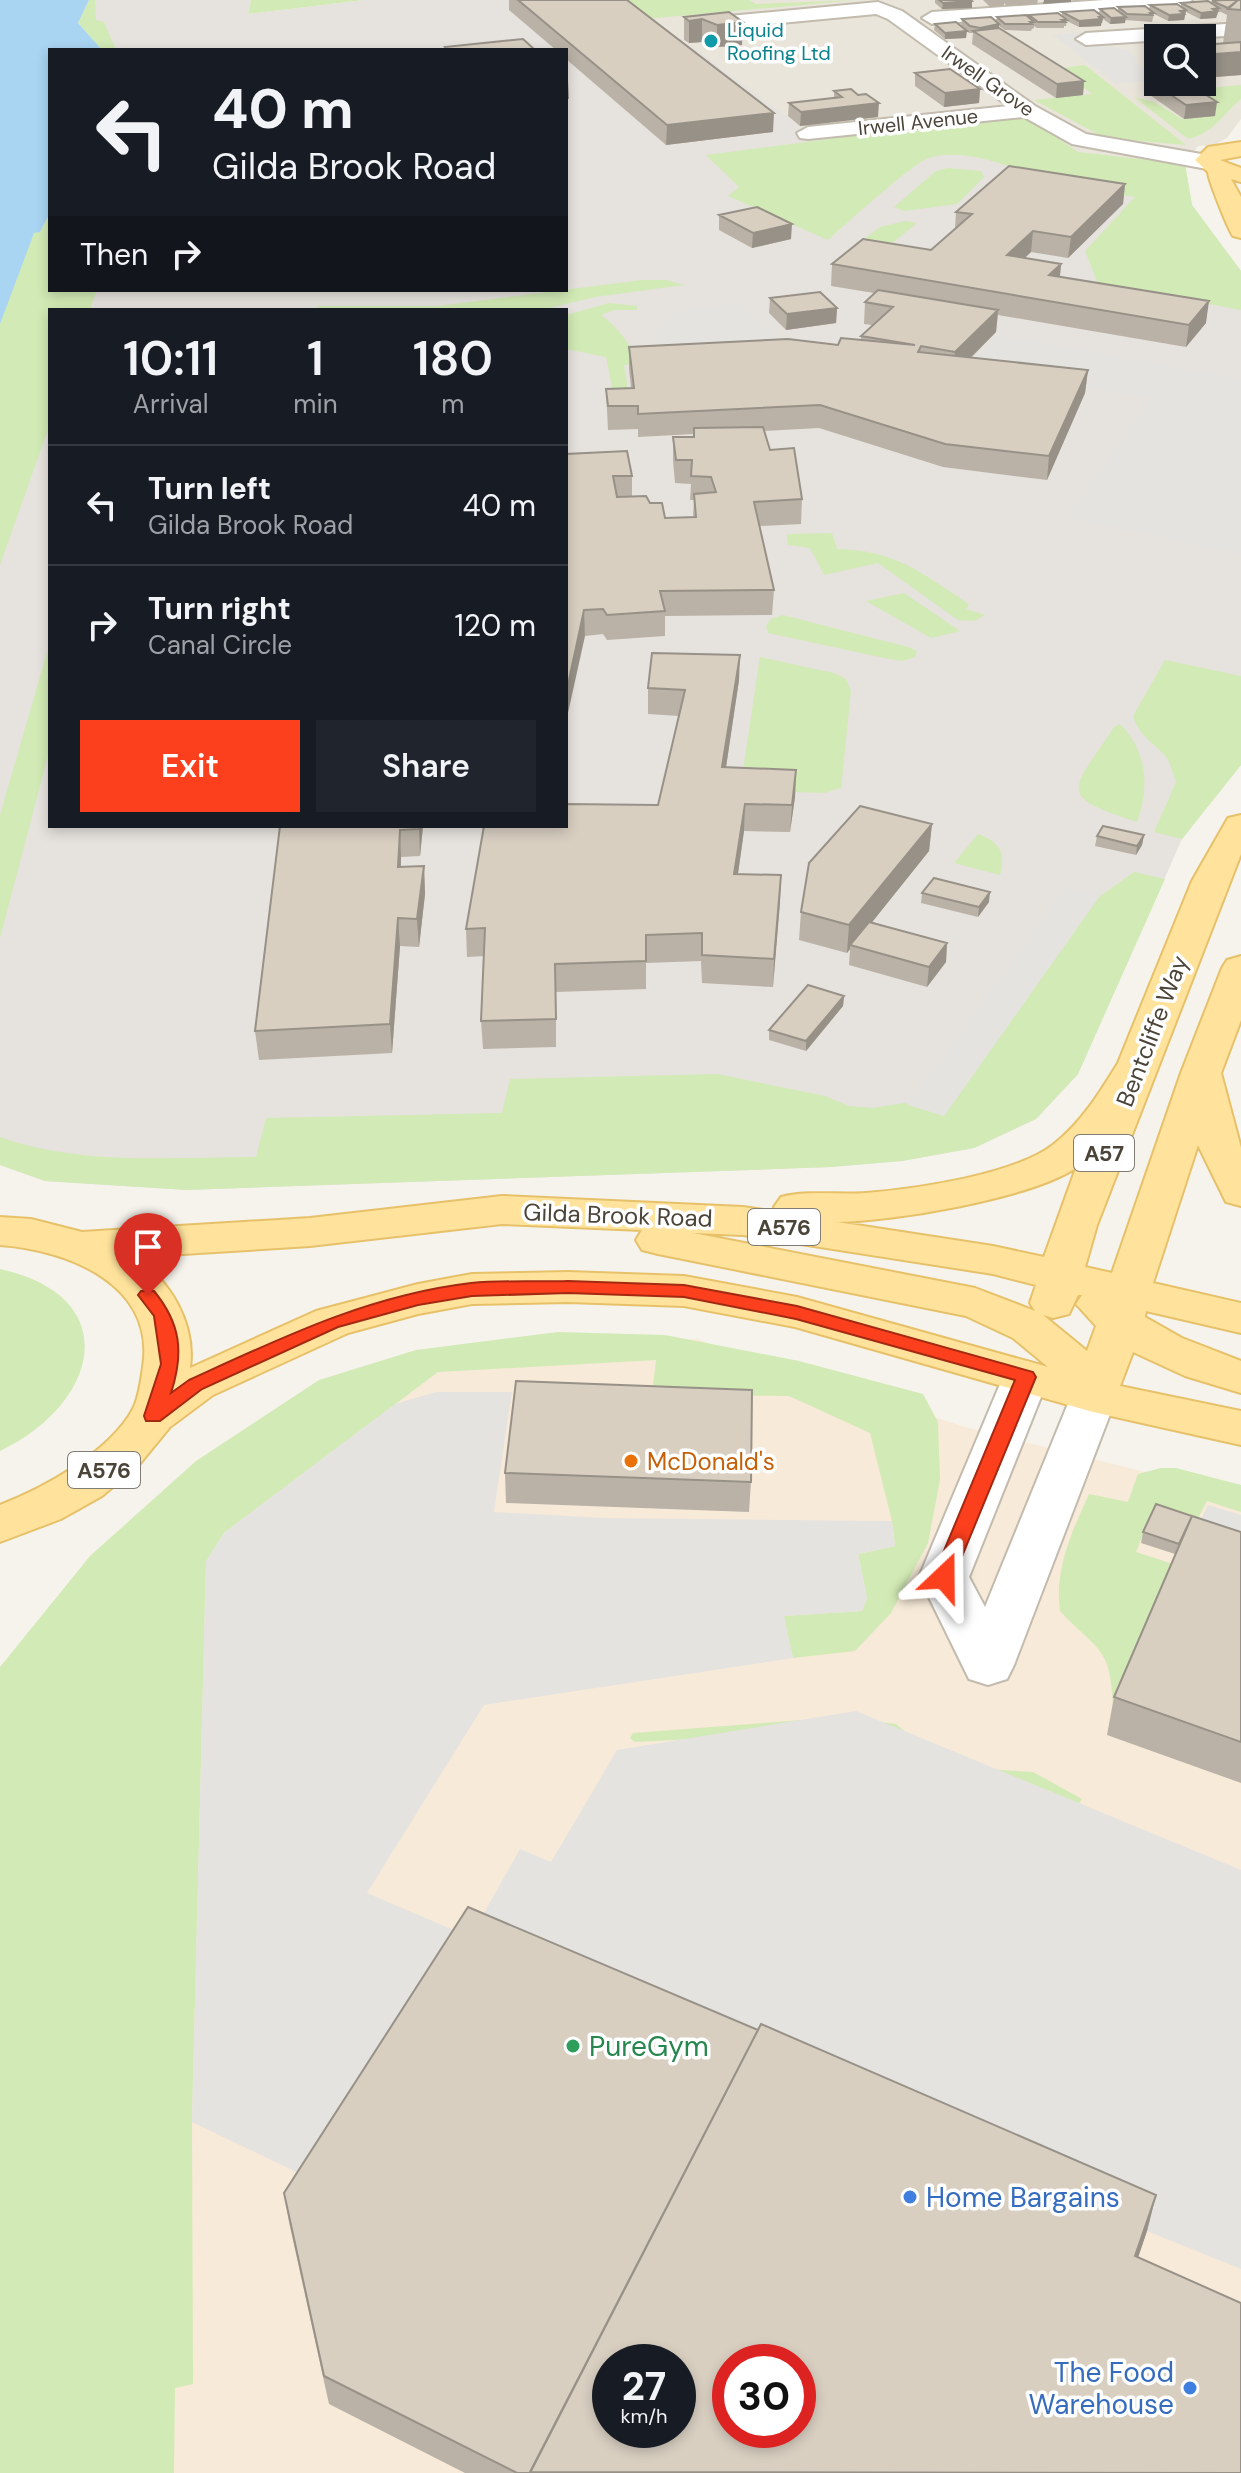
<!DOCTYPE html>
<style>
body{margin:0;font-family:"DM Sans",sans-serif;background:#20242c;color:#f1f3f6;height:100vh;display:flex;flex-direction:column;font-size:30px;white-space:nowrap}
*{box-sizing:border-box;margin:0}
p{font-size:26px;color:#9ea1a6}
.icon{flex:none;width:44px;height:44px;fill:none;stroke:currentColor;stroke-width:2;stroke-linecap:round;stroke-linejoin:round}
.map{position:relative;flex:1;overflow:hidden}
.drawer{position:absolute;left:48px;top:308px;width:520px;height:520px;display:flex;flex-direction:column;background:#171b24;border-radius:0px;box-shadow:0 4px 12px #0003}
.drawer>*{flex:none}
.hud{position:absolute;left:48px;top:48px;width:520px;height:244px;border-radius:0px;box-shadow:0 4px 12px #0003;background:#171b24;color:#f1f3f6;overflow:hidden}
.fabs{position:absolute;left:1144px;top:24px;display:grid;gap:16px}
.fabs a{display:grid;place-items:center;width:72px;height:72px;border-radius:0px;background:#171b24;box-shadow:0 4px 12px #0003;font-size:40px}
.speed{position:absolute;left:592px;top:2344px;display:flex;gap:16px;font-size:40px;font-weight:700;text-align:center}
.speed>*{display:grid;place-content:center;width:104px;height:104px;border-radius:50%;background:#171b24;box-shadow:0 4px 12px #0003;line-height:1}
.speed small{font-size:20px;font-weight:400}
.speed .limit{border:12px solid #d22;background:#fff;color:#111}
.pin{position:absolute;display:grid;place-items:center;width:68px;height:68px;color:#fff;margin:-82px -34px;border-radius:50% 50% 50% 0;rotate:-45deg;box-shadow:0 0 8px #0007}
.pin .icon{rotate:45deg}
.me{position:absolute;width:88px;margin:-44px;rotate:23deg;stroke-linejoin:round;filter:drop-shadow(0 0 6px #0008)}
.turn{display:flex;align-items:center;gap:28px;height:168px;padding:0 32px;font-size:36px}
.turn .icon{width:104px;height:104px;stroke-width:2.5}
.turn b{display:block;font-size:56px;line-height:68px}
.then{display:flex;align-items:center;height:76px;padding:0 32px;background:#0003;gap:16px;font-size:30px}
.eta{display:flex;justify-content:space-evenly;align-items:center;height:136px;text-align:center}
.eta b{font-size:48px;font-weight:600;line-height:56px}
.cta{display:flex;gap:16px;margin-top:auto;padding:16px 32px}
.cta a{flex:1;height:92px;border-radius:0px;background:#fc3f1d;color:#fff;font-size:32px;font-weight:600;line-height:92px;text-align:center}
.cta a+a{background:#20242c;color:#f1f3f6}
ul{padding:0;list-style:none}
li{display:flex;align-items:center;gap:24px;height:120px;padding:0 32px;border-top:2px solid #363941}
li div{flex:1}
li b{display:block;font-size:30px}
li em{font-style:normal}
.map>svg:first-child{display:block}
</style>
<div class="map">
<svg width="1241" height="2473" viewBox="0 0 1241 2473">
<rect width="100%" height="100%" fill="#f6f3ec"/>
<path fill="#eae5da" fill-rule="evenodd" d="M610,0H1241V119L1227,138L1214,145L1198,146L1185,164L1078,152L1022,115L818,139L653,36ZM1158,38H1202V82H1158Z"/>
<path fill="#f7ead8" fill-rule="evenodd" d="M696,1339L965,1427L1241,1496V2473H152L182,1548L428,1363ZM610,2362H678V2430H610ZM730,2362H798V2430H730Z"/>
<path fill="#e6e2dd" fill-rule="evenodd" d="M89,0H251L248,14L364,0H525L653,36H677L818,139L1022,114L1078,152L1185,164L1192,205L1241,271V765L1182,839L1078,1074L1036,1119L974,1148L902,1161L831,1167L187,1190L45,1181L0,1165V324L50,213V290H566V50H102ZM50,310H566V826H50Z"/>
<path fill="#d2eab5" d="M89,0H95L96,20L104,22L116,50H102L78,23Z
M251,0H364L248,14Z
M610,0H749L756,4L858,0L633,20Z
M1085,65L1186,145L1105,138L1034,100L1093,94L1054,69Z
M1241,85V99C1222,115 1214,133 1188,139L1134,97L1154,102L1182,119L1215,116L1186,90Z
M1022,114L1078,152L1185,164L1192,205L1241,271V310L1098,284L1085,251L1135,197L1010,178L1008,166C985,158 953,150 929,158C914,162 845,225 828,240L728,196L739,187L706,155Z
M948,168L981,171L984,177L957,204L904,211L894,207L936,171Z
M50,213V290H97L90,310H50V424L0,565V324L24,255L34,233L43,227Z
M905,221L917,223L891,244L860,242L880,227Z
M642,280H666L684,285L595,297L541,310H322L316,306H438Z
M609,303L637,306V310H613L601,315C618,328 631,344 639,364L624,365L629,396L614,397L606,357L566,349V315Z
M832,533L837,549C896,550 921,573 969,604L966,609L985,615L974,621L958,620L878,563L824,575L810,548L788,545L787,534Z
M904,593L960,631L931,638L866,601Z
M783,615L908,647L917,651L915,657L902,661L889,659L768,633L766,626L771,619Z
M50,642V748L0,938V815Z
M760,657L834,673L846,679L851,691L841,788L824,793L740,790Z
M1165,660L1241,676V765L1182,839L1154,832L1176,782C1173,774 1171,764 1166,757C1154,743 1138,735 1133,716Z
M1120,724C1147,751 1150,787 1137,822C1054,795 1072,792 1114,727Z
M978,834C1000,842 1006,853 1000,875L954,863Z
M1134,872L1165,879L1078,1074L1036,1119L974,1148L902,1161L831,1167L187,1190L45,1181L0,1165V1137C80,1166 172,1157 256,1157L266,1118L502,1113L510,1079L717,1074L825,1096L849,1106L872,1108L905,1103L944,1116L1099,897Z
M0,1269C127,1297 98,1405 0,1451Z
M558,1332L665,1335L799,1361L923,1394L938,1422L940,1480L928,1543L891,1613L855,1651L793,1658L783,1616L862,1611L867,1598L858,1554L895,1546L892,1521L870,1433L789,1396L652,1395L656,1360L438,1372L224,1533L206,1562L192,2122L193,2384L175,2388L174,2473H0V1667L90,1556L196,1461L319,1380L416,1350Z
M1161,1468H1176L1241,1485V1512L1207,1501L1195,1524L1152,1511L1136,1552L1176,1565L1113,1708C1111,1645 1098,1652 1060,1611C1054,1570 1072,1531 1089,1494L1128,1502L1138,1474Z
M842,1717L896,1724L913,1738L985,1769L1033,1772L1082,1799L1067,1821L824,1732L635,1742L630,1738L633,1733Z"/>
<path fill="#e5e3e0" d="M1089,32L1109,48L1126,49L1138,59L1135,60L1153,80L1116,84L1052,34Z
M741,303L785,345L670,365L651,337L663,321L690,308Z
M998,335L1241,379V554L1067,517L1151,398L968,365Z
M1066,888L1099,897L944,1116L908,1105Z
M436,1392H512L494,1512L605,1518L892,1521L895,1546L858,1554L867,1598L862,1611L784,1616L793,1658L484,1705L367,1893L470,1937L315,2181L192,2122L206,1561L224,1533L395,1404Z
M1208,1505L1241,1515V1572L1184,1554Z
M856,1711L1241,1870V2269L1147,2231L472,1934L520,1849L551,1862L617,1750Z"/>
<path fill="#a9d4f2" d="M0,0H89L78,23L102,50H50V213L40,232L34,233L0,324Z"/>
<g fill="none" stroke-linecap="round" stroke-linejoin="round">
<defs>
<path id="minor" d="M1104,0H1192L1183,6L932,24L922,18L932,12Z
M878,2L902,11L1035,106L1086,134L1207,155L1218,162L1207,169L1072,144L1024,117L808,139L800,138L797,133L808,127L1008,106L888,19L876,14L729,28L719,22L729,16Z
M1241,23V35L1086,45L1076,39L1086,33Z
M1026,1361L1043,1366L1049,1377L969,1577L985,1607L1076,1384L1093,1380L1110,1384L1117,1396L1014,1665L1007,1679L988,1685L969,1679L919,1577L1003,1377L1009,1366Z"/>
<path id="major" d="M1241,142V156L1220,160L1241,168V182L1231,179L1241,197V238L1233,236C1228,229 1208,179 1208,172L1195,160L1208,147Z
M1241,815V854L1097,1225L1085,1267L1112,1273L1181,1073L1222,968L1227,960L1241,956V1020L1221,1073L1241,1148V1206L1226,1202L1198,1145L1153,1283L1241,1303V1333L1146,1311L1145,1317L1182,1338L1241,1361V1393L1185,1376L1133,1352L1120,1386L1241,1411V1445L1093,1412L795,1327L684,1306L568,1302L472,1304L418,1314L348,1333L213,1395L170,1427L138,1466L102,1496L61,1519L0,1542V1505C44,1488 110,1452 133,1409C139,1397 141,1381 143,1367C156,1284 68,1250 0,1245V1217L31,1219L82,1232L310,1218L502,1196L743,1207L778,1212L774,1207L781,1197C808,1190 838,1195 866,1193C916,1189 1015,1175 1054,1144C1082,1122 1100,1092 1118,1063L1192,881L1228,818ZM1076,1168L1044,1257L993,1246L837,1222C895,1221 1028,1199 1076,1168ZM502,1224L642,1230L636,1240L642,1250L658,1254L966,1316L1013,1338L1048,1367L797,1297L684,1276L568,1272L472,1274L418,1284L316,1311L190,1368C196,1325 171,1280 134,1257L310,1246ZM693,1233L743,1235L993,1274L1036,1285L1030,1303L1035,1311L975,1288ZM1078,1295H1082L1076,1304L1096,1326L1087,1351L1043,1315L1053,1318L1069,1314Z"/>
</defs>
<use href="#minor" stroke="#c2bbae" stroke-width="4"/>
<use href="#major" stroke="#e6c16a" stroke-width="4"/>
<use href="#minor" fill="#fff" fill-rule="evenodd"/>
<use href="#major" fill="#ffe39c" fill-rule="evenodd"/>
</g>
<path fill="#bab2a6" d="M509,0H627L773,132L666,145L566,59V50H556L509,10Z
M935,0H971L972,8L942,9L935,3Z
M983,0H1038L1037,4L1007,6L1004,3V6L990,7Z
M1241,0V75L1202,78V45L1223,43L1227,15L1219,11L1216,18L1200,19L1186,12L1184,20L1168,21L1154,14L1152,22L1125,20V23L1110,24L1103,19L1101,26L1079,27L1067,21L1066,26H1064V28H1037L1034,26V28L1032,29L1031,31L1005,30L999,26V28L1084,81L1083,95L1056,98L972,44L973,33H969L961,26L962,19L996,22L997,17H1029V15H1062V12L1099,13L1100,9L1118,11V7L1149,9L1150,5L1181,7V3H1211L1212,1Z
M729,12L742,45L717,47L702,42L689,43L684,40V17Z
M935,24L966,38L945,39L934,30Z
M1158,48V80L1148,72L1151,49Z
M915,73L980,89L979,103L944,107L915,86Z
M1152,82L1215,116L1184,119L1150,95Z
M834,91L878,117L800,126L788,116L789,103L834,98Z
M1125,184L1123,204L1068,258L1031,252L1025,258L1061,264L1060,277L1206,323L1186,347L998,315L996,332L971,358L1088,370L1085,393L1047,480L943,467L819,428L764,431L770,450L802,499L801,524L760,526L774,590L772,615L665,616V636L607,640L603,634L585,636L566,454L632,476V497L650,503L665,518L693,517L694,500H690L691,484L675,483L673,461V437H694V434L638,437V429L608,430L606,389L631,388L629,369V347L838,345L861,340V336L872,325L864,324L865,302L874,293L831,286L832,264L931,250L955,229L956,212Z
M719,215L791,239L752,248L719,230Z
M770,298L837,308L836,323L786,330L769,313Z
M739,680L726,767L796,770L795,797L790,832L744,831L738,874L781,875L773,987L702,983L701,961L646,963V989L556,992V1047L483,1049L481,1021L484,956L467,957L466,929L658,805L679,716L648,714V688Z
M932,824L929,851L872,922L947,943L946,962L927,987L849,965L850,949L847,953L799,940L801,912Z
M280,826H423L420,856L401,857V867L424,866L425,894L419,947L400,946L392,1053L259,1060L255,1031Z
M1144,835L1142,845L1136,855L1095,846L1097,836Z
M922,893L989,902L978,917L921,903Z
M844,996L843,1006L806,1051L769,1040V1030Z
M505,1473L751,1482L749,1512L506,1503Z
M1143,1532H1241V1783L1107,1735L1114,1697L1175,1554L1141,1543Z
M758,2030L1156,2195L1147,2231L1138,2258L1241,2473H465L329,2404L289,2222L284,2193Z"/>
<path fill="#979187" d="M1044,0H1071V2L1043,4Z
M972,1V8L942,9L943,3Z
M1219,8L1216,18L1200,19L1201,13L1213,9Z
M1186,10L1184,20L1168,21L1169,15Z
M1103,17L1102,23H1101V26L1079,27V21Z
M1126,17L1125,23L1110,24L1111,18Z
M702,19V42L689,43V21Z
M743,22L742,45L717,47V25Z
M999,24V31L979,34L980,28Z
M967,31L966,38L945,39V33Z
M1241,52V75L1202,78V55Z
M566,80H568L569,99H566Z
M1084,81L1083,95L1056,98L1057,84Z
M980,89L979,103L944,107L945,93Z
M1217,102L1215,116L1184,119L1186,105Z
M879,103L878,117L800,126L801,112Z
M774,113L773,132L666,145L667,125Z
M1125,184L1123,204L1068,258L1071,237Z
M792,224L791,239L752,248L753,233Z
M1033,231L1031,252L1005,276L1007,255Z
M1061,264L1059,285L1049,275Z
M1209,301L1206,323L1186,347L1189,325Z
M837,308L836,323L786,330L787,314Z
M998,310L996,332L953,375L955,352Z
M1088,370L1085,393L1047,480L1049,456Z
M584,610L585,636L566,722V694Z
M740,655L739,680L722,794V767Z
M796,770L795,797L790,832L792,805Z
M745,804L744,831L734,901V874Z
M932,824L929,851L853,946L850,945V949L847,953L849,925Z
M419,826H423L420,856L419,829Z
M400,830L401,857L400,894L398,867Z
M1144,835L1142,845L1136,855L1137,846Z
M424,866L425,894L419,947L417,919Z
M781,875L780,903L773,987L774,959Z
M990,892L989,902L978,917L979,907Z
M398,918L400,946L392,1053L390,1024Z
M947,943L946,962L927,987L929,967Z
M844,996L843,1006L806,1051V1041Z
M1156,2195L1147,2231L1126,2292L1135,2256Z"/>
<path fill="#d8cfc1" stroke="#979187" stroke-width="2" fill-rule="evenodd" d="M518,0H627L774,113L667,125Z
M939,0H971L972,1L943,3Z
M1223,0H1238L1228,8L1212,1Z
M1238,0H1241V10L1228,9Z
M1208,1L1219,8L1213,9L1217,11L1201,13L1181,3Z
M1177,4L1186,10L1180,11L1184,14L1169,15L1150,5Z
M1145,6L1154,13H1150L1152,15L1127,14L1118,7Z
M1114,8L1126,17L1111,18L1100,9Z
M1094,10L1103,17H1099L1101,19L1079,21L1062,12Z
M729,12L743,22L717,25L702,19L689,21L684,17Z
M1058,13L1067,20H1062L1065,22H1038L1029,15Z
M1026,15L1034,22H1030L1032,24H1005L997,17Z
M991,17L999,24L980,28L970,26L962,19Z
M956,22L967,31L945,33L935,24Z
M999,28L1084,81L1057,84L973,31Z
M523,39L535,50H448L445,47Z
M1241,42V52L1202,55V45Z
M1158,48V54L1151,49Z
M950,69L980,89L945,93L915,73Z
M1158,81L1186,82L1217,102L1186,105L1152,82Z
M851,89L858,95L866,94L879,103L801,112L789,103L842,97L834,91Z
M1009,166L1125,184L1071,237L1033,231L1007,255L1061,264L1049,275L1209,301L1189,325L832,264L863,239L931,250L972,214L956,212Z
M757,207L792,224L753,233L719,215Z
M878,290L998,310L955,352L921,346L918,352L1088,370L1049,456L945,444L820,405L638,414V406H608L606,389L634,388L629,347L788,339L838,345L841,338L915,345L861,336L893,307L865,302Z
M820,292L837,308L787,314L770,298Z
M763,427L770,450L794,448L802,499L754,502L774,590L660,591L665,611L607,615L603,609L584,610L566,694V454L627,451L632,476H613L617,497L646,496L650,503H662L665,518L696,517L694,494L716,492L711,477L691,476L692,460H676L673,437H694V428Z
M652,653L740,655L722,767L796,770L792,805L745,804L734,874L781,875L774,959L702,955V933L646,935V961L555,964L556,1019L481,1021L485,928L466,929L484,826H566V804L658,805L685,690L648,688Z
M860,806L932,824L849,925L801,912L809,863Z
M280,826H419V829L400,830L398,867L424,866L417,919L398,918L390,1024L255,1031Z
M1103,826L1144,835L1137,846L1097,836Z
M934,878L990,892L979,907L922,893Z
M869,922L947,943L929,967L850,945Z
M808,985L844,996L806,1041L769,1030Z
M516,1381L752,1390L751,1482L505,1473Z
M1156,1504L1192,1516L1179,1544L1143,1532Z
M1192,1516L1241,1532V1742L1114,1697Z
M468,1907L758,2030L530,2473H517L324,2376L284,2193Z
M761,2024L1156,2195L1135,2256L1241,2303V2473L530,2472ZM610,2362H678V2430H610ZM730,2362H798V2430H730Z"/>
<path fill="#fc3f1d" stroke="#a42913" stroke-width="2" d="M568,1281L684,1285L797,1306L1033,1372L1036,1377L951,1583H936L933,1577L1015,1380L796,1319L684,1297L568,1293L472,1296L418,1305L338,1327L202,1389L160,1421H146L144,1416L161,1364L154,1316L138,1295L141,1291H154C181,1324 184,1353 171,1393L189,1380C281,1338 369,1295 471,1283C503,1280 536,1282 568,1281Z"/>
<circle fill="#0f9aa8" stroke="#fff" stroke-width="3" cx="711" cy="41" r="8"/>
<circle fill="#e8710a" stroke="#fff" stroke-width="3" cx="631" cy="1461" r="8"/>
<circle fill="#2e9e5b" stroke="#fff" stroke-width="3" cx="573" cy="2046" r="8"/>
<g fill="#3f7fe0" stroke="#fff" stroke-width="3">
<circle cx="910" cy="2197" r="8"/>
<circle cx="1190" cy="2388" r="8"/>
</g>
<g text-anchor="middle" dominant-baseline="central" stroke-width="7" stroke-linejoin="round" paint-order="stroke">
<g font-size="20" fill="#0d838f" stroke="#fff" text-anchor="start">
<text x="727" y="30">Liquid<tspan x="727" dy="23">Roofing Ltd</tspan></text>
</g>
<g font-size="20" fill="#4b4439" stroke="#fff">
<text transform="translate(988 81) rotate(35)">Irwell Grove</text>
<text transform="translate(918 122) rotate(-6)">Irwell Avenue</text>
</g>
<g fill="#fff" stroke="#817c74" stroke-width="2">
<rect x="1074" y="1135" width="60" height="36" rx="6"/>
<rect x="748" y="1209" width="72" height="36" rx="6"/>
<rect x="68" y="1452" width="72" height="36" rx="6"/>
</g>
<g font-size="22" font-weight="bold" fill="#4b4439">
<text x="1104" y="1153">A57</text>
<text x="784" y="1227">A576</text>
<text x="104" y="1470">A576</text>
</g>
<g font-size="24" fill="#4b4439" stroke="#fff">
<text transform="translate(1152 1031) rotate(-69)">Bentcliffe Way</text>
<text transform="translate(618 1215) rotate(2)">Gilda Brook Road</text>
</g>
<g font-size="24" fill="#c56008" stroke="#fff" text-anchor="start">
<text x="647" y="1461">McDonald's</text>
</g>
<g font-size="28" fill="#27864d" stroke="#fff" text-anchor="start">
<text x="589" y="2046">PureGym</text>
</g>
<g font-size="28" fill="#366cbe" stroke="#fff" text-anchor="start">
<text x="926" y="2197">Home Bargains</text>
<text x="1174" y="2372" text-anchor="end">The Food<tspan x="1174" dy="32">Warehouse</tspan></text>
</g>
</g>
</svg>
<div class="fabs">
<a><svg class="icon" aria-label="search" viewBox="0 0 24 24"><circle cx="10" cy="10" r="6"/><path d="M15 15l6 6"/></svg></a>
</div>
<div class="speed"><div>27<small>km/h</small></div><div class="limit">30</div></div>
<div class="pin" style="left:148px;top:1295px;background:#d93025"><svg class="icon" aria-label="arrive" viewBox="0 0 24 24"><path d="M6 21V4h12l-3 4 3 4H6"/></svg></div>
<svg class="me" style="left:944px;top:1577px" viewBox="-20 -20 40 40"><path d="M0-17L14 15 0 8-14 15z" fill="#fc3f1d" stroke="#fff" stroke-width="4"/></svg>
<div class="hud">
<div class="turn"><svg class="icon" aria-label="left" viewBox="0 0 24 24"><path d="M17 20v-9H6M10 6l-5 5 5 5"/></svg><div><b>40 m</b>Gilda Brook Road</div></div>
<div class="then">Then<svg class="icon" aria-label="right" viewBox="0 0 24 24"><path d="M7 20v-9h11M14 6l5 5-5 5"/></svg></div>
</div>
<section class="drawer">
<div class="eta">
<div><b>10:11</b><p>Arrival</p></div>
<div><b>1</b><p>min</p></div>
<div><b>180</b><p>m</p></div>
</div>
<ul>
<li><svg class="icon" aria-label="left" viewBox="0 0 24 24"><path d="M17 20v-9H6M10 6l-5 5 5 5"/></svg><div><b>Turn left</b><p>Gilda Brook Road</p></div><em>40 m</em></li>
<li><svg class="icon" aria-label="right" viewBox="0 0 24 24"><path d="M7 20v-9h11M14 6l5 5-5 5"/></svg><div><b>Turn right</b><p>Canal Circle</p></div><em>120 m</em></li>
</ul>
<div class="cta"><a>Exit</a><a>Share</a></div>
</section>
</div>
